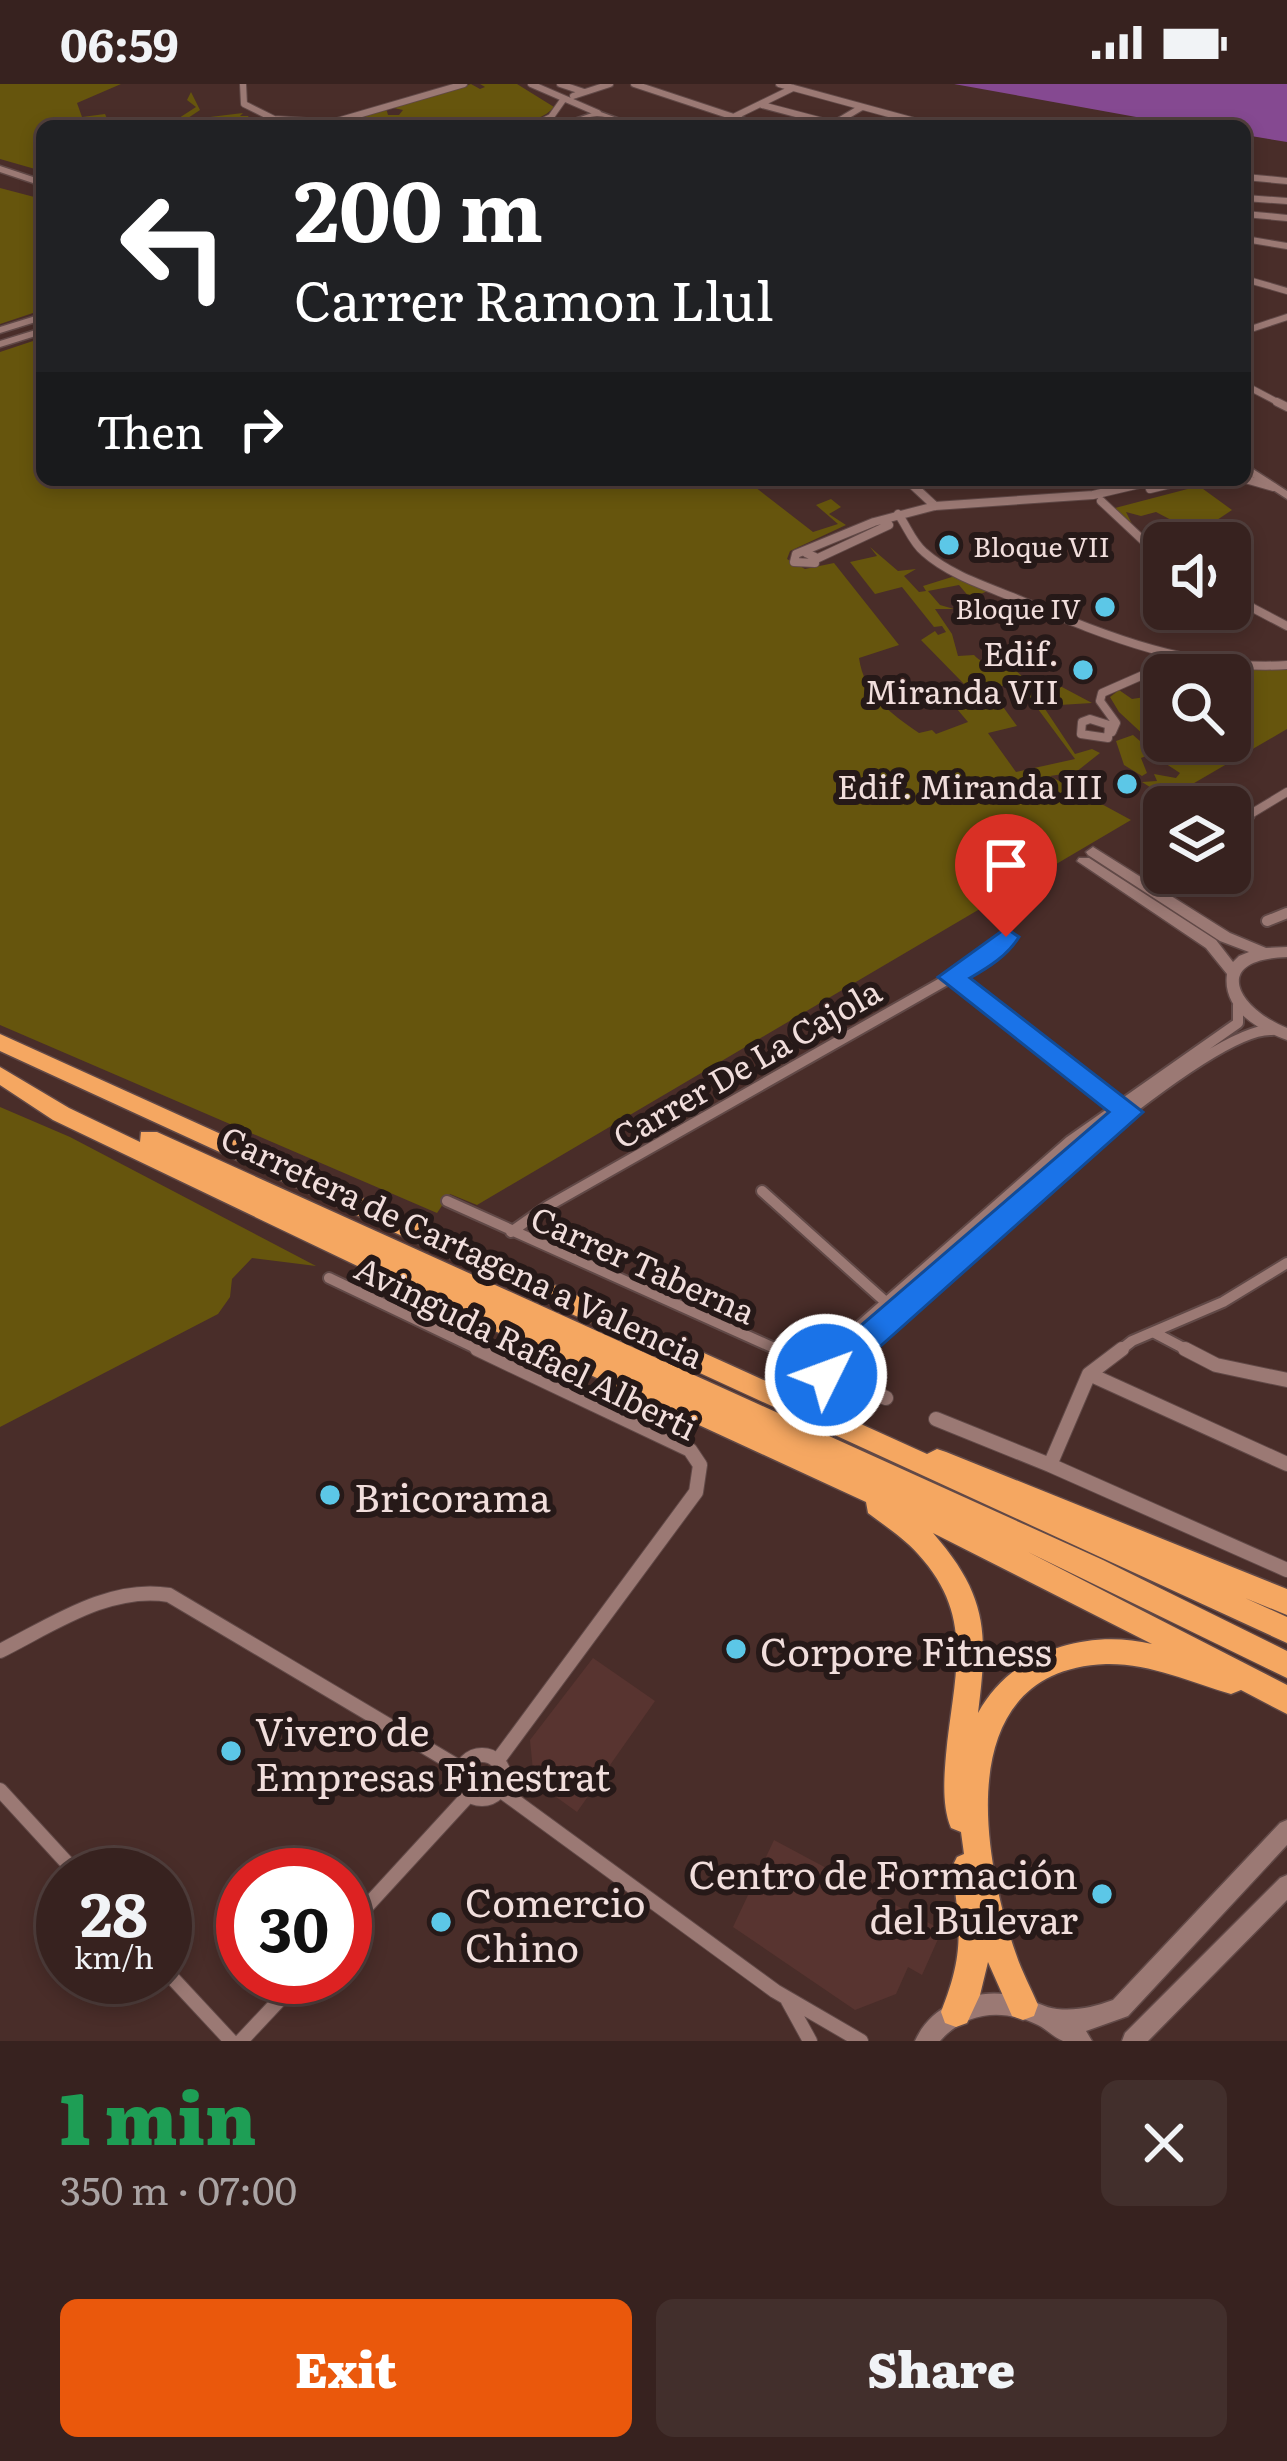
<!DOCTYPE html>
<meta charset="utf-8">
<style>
body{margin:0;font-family:Literata,serif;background:#422f2c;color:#f1f3f6;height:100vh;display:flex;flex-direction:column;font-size:45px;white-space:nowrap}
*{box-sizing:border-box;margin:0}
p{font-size:39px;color:#aaa4a4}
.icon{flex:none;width:66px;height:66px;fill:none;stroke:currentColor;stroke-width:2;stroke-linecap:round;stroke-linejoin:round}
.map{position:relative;height:1957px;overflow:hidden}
.panel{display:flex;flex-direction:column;background:#37221f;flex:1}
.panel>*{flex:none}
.guide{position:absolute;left:36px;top:36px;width:1215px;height:366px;border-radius:18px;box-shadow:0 6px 18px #0003,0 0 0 3px #513f3d;background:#202124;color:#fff;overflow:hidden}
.fabs{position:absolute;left:1143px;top:438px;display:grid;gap:24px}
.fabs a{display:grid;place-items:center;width:108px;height:108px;border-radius:18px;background:#37221f;box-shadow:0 6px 18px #0003,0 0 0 3px #513f3d;font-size:60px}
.speed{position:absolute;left:36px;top:1764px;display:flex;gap:24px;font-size:60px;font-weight:700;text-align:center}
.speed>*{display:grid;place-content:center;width:156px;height:156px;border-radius:50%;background:#37221f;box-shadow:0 6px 18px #0003,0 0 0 3px #513f3d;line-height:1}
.speed small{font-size:30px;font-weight:400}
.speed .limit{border:18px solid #d22;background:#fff;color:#111}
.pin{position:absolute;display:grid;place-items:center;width:102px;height:102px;color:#fff;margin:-123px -51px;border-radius:50% 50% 50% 0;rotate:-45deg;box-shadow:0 0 12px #0007}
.pin .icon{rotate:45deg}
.me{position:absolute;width:132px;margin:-66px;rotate:48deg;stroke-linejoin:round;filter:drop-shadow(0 0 9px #0008)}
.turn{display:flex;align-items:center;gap:42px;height:252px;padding:0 60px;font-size:54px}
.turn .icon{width:156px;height:156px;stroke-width:2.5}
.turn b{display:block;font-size:84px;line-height:102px}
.then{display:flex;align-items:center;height:114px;padding:0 60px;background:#0003;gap:24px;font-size:45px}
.round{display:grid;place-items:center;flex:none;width:126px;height:126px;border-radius:18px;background:#422f2c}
.summary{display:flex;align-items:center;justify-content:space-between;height:204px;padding:0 60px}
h1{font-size:72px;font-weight:800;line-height:90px;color:#1e9e55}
.button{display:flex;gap:24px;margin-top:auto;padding:24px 60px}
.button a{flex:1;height:138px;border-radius:18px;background:#ea580c;color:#fff;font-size:48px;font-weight:800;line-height:138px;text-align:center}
.button a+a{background:#422f2c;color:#f1f3f6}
.status{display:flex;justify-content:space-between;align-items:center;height:84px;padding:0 60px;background:#37221f;direction:ltr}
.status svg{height:33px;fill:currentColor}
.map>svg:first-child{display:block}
</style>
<div class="status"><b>06:59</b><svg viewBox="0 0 49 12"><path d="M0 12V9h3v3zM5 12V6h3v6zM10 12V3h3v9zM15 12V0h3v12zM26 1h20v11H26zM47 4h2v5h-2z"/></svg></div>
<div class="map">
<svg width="1287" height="1957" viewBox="0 0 1287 1957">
<rect width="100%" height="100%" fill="#492d29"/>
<path fill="#583430" d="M593,1574L655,1617L577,1728L534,1697L530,1656Z
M774,1756L942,1846L922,1891L908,1883L896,1910L855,1926L733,1843Z"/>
<path fill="#66550d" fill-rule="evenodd" d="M0,0H121L77,19L82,33L105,30L109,39L155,33L158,40L161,34H179L196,23L187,16L191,8L200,26L185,36L243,29L240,32H248L255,42L249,38L242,42H42V87L0,75Z
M471,0L480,5L485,3L480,0H517L554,23C529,55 408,42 367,42L377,33L364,42L346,40L386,24L388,31H399L403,26L389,23Z
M0,104L42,115V226L0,240Z
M42,254V396H746L813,448L838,440L816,421L831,415L841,423L829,430L846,441L790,467L787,475L805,485L834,479L899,561L859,574C864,610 890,629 919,649L932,646L936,650L968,638L946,612L966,608L965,601L921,556L935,547L938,551L946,548L942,542L934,543L902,503L875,510L850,478L877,472L870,463L898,487L916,485L904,492L919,508L926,507L923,502L955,492L988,507L970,514L959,501L928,507L940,521L954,525H935L952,550L958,572L974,571C980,578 991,582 1002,581V574L1024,594H1045L1092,619L1043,622L1075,670L1092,665L1100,669L1076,688L1050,692L1131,736L477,1121L450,1110L437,1129L0,941V268ZM1018,598L1075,675L1016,688L988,649L1017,642L990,605Z
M1199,402L1232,426L1190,454L1175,438L1156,428L1141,432L1126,428L1134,444L1115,424Z
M1213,584L1287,586V645L1153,723L1144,717L1156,707L1142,698L1157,697L1154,690L1176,694L1180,689L1151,670L1141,674L1147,689L1142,692L1124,681L1116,657L1133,651L1140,657L1147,654L1119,628L1110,613L1119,606L1132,615L1164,610V622L1146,627L1164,641V657H1230V613L1242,612L1230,611V591H1207Z
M0,1023L70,1053L316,1182L252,1174L232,1195L230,1213L218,1230L0,1343Z"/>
<path fill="#854991" d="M954,0H1287V58L1245,51V42H1186Z"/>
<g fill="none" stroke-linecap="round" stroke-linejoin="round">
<defs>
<path id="street-far3" d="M243,0L244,20L274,35L323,38
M531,0L598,29
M560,0L584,8
M634,0L761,42
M779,0L933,42
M573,12L610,0
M762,21L834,40
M320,42L464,0
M533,42L551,33L563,16
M715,42L793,4
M830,42L862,23
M1245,93L1287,97
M1245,114L1287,117
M1245,130L1287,134
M1245,155L1287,162
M1245,195L1287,207
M1245,247L1287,233
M1245,301L1283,321"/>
<path id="street-far2" d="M1277,318L1287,323
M1245,395L1273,403
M907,396L935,422
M1150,405L1187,396
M1101,417L1164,476
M898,430C907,442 912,458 924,468C951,492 989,503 1022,517C1109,553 1191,587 1287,581
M806,469L815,473V479L794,478L796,470L874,438L935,422L1093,411L1157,396
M816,475L889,441
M1230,512L1287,542
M1090,635L1109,641L1108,654L1081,650L1082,638Z
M1112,648L1116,639L1100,617L1102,609L1143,591L1194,578
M1244,734L1287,708"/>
<path id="street-far1" d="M1232,741L1249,731
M1267,837L1287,829
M951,893L1121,1021
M762,1107L889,1221
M447,1117L783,1268
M511,1148L548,1122L987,873L1006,853
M329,1194L484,1268
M1153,1248L1191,1268
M830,1268L1070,1057L1238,939V921
M852,1268C918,1208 1200,942 1272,946
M1118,1268L1132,1257L1223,1218L1287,1179"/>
<path id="street" d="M477,1265L690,1366L700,1381L696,1408L498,1676
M776,1265L886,1314
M1122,1265L1089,1290L1050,1381L1287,1486
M1185,1265L1216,1281L1287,1296
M812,1284L833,1265
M1089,1290L1287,1380
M826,1291L855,1265
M936,1335L1050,1381
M0,1567C52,1541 109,1501 169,1511L462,1685
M460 1693a22 22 0 1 1 44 0a22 22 0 1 1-44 0Z
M0,1706L78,1791
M500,1706L775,1907L861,1957
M345,1846L468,1712
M165,1886L231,1957
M788,1917L810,1957
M241,1957L301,1893"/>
<path id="secondary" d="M598,27L639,42C624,42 611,32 597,32C582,33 569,42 554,42Z
M0,82L42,96V102L0,88Z
M42,230V236L0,249V243Z
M42,244V250L0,263V257Z
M1245,380L1287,407V415L1245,388Z
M1093,763L1230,849L1266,864L1287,863V873C1210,875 1237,924 1287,944V956C1257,945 1222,926 1227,890L1206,864L1077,777L1079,774H1089L1216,856L1233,878L1239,872L1249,868L1220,857L1088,771L1086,768Z
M1287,1736V1761L1128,1932L1086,1947L1092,1957C1084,1957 1070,1957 1063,1957C1055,1954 1046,1945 1038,1941C1003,1924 966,1927 940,1957H915C933,1917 980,1902 1021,1913C1033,1916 1045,1924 1057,1925C1077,1927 1094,1923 1113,1916L1280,1739Z
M1287,1791V1816L1148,1957H1122L1125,1949L1280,1794Z"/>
<path id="highway" d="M0,950L927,1370L937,1365L946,1368L1287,1505V1531L1245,1514L1287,1533V1559L0,967Z
M0,983L69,1024L140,1058L141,1048H157L1103,1476L1287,1567V1594L1028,1468L1287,1601V1630L1241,1606L1231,1610C1191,1598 1149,1579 1106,1580C951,1586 981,1771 1016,1870C1022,1888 1031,1904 1038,1921L1034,1932L1023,1936L1012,1932L988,1878L980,1911L967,1939L956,1943L945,1939L941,1928C965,1868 960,1845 952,1783L957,1773L964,1770L961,1748L951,1744C942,1723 944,1694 946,1671C953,1593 977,1534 918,1470C904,1454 885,1442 868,1429L866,1418L443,1223L53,1036L0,1001ZM933,1449L1152,1560C1086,1544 1011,1568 978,1629C988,1549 988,1512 933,1449Z"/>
</defs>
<use href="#street-far3" stroke="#614947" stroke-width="8"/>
<use href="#street-far2" stroke="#614947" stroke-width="10"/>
<use href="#street-far1" stroke="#614947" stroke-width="14"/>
<use href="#street" stroke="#614947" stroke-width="16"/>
<use href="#secondary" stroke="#614947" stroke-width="3"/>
<use href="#highway" stroke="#614947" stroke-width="3"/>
<use href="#street-far3" stroke="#9b7974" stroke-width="6"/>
<use href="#street-far2" stroke="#9b7974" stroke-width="8"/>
<use href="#street-far1" stroke="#9b7974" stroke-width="10"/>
<use href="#street" stroke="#9b7974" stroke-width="14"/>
<use href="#secondary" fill="#9b7974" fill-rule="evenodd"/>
<use href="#highway" fill="#f5a761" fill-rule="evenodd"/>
</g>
<path fill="#1a73e8" stroke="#114b97" stroke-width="3" d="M1006,844L1019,853C1007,872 989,883 970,894L1143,1028L838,1300L826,1304L815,1300L811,1291L815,1281L1109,1028L938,893Z"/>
<g fill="#5cc7e7" stroke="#261918" stroke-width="4.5">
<circle cx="949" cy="461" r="12"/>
<circle cx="1105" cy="523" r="12"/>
<circle cx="1083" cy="586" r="12"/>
<circle cx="1127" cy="700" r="12"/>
<circle cx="330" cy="1411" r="12"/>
<circle cx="736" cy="1565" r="12"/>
<circle cx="231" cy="1667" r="12"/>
<circle cx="1102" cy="1810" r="12"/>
<circle cx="441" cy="1838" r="12"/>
</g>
<g text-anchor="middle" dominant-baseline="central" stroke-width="12" stroke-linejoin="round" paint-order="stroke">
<g font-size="27" fill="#f1dedc" stroke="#261918" text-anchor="start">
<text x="973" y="461">Bloque VII</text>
<text x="1081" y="523" text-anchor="end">Bloque IV</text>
</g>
<g font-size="33" fill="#f1dedc" stroke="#261918" text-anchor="end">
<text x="1059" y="567">Edif.<tspan x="1059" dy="38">Miranda VII</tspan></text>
<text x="1103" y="700">Edif. Miranda III</text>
</g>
<g font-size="33" fill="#f1dedc" stroke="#261918">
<text transform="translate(746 978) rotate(-30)">Carrer De La Cajola</text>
<text transform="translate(463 1161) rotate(25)">Carretera de Cartagena a Valencia</text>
<text transform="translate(644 1179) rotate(24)">Carrer Taberna</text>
<text transform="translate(527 1262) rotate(26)">Avinguda Rafael Alberti</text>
</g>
<g font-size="39" fill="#f1dedc" stroke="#261918" text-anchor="start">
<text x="354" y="1411">Bricorama</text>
<text x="760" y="1565">Corpore Fitness</text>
<text x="255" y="1645">Vivero de<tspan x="255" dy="45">Empresas Finestrat</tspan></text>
<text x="1078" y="1788" text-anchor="end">Centro de Formación<tspan x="1078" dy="45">del Bulevar</tspan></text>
<text x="465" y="1816">Comercio<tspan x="465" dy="45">Chino</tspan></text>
</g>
</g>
</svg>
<div class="fabs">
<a><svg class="icon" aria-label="sound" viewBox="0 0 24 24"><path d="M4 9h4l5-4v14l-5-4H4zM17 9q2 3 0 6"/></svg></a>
<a><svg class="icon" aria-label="search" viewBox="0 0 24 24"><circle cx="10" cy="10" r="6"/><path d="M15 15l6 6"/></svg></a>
<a><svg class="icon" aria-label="layers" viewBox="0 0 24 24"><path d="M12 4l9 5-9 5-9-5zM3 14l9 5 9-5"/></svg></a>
</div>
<div class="speed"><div>28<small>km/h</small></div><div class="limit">30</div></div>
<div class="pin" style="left:1006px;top:853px;background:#d93025"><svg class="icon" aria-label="arrive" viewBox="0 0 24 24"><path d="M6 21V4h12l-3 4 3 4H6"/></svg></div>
<svg class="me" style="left:826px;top:1291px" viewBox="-20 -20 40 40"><circle r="17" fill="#1a73e8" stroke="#fff" stroke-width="3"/><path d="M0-11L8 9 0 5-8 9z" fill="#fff"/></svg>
<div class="guide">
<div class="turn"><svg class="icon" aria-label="left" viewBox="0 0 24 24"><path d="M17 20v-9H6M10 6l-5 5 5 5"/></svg><div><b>200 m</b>Carrer Ramon Llul</div></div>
<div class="then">Then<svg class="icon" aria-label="right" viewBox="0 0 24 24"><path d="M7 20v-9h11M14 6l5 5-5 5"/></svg></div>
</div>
</div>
<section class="panel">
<div class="summary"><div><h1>1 min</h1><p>350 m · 07:00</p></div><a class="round"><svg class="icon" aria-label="close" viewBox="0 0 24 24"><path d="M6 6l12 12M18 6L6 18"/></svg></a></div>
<div class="button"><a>Exit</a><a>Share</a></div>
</section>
